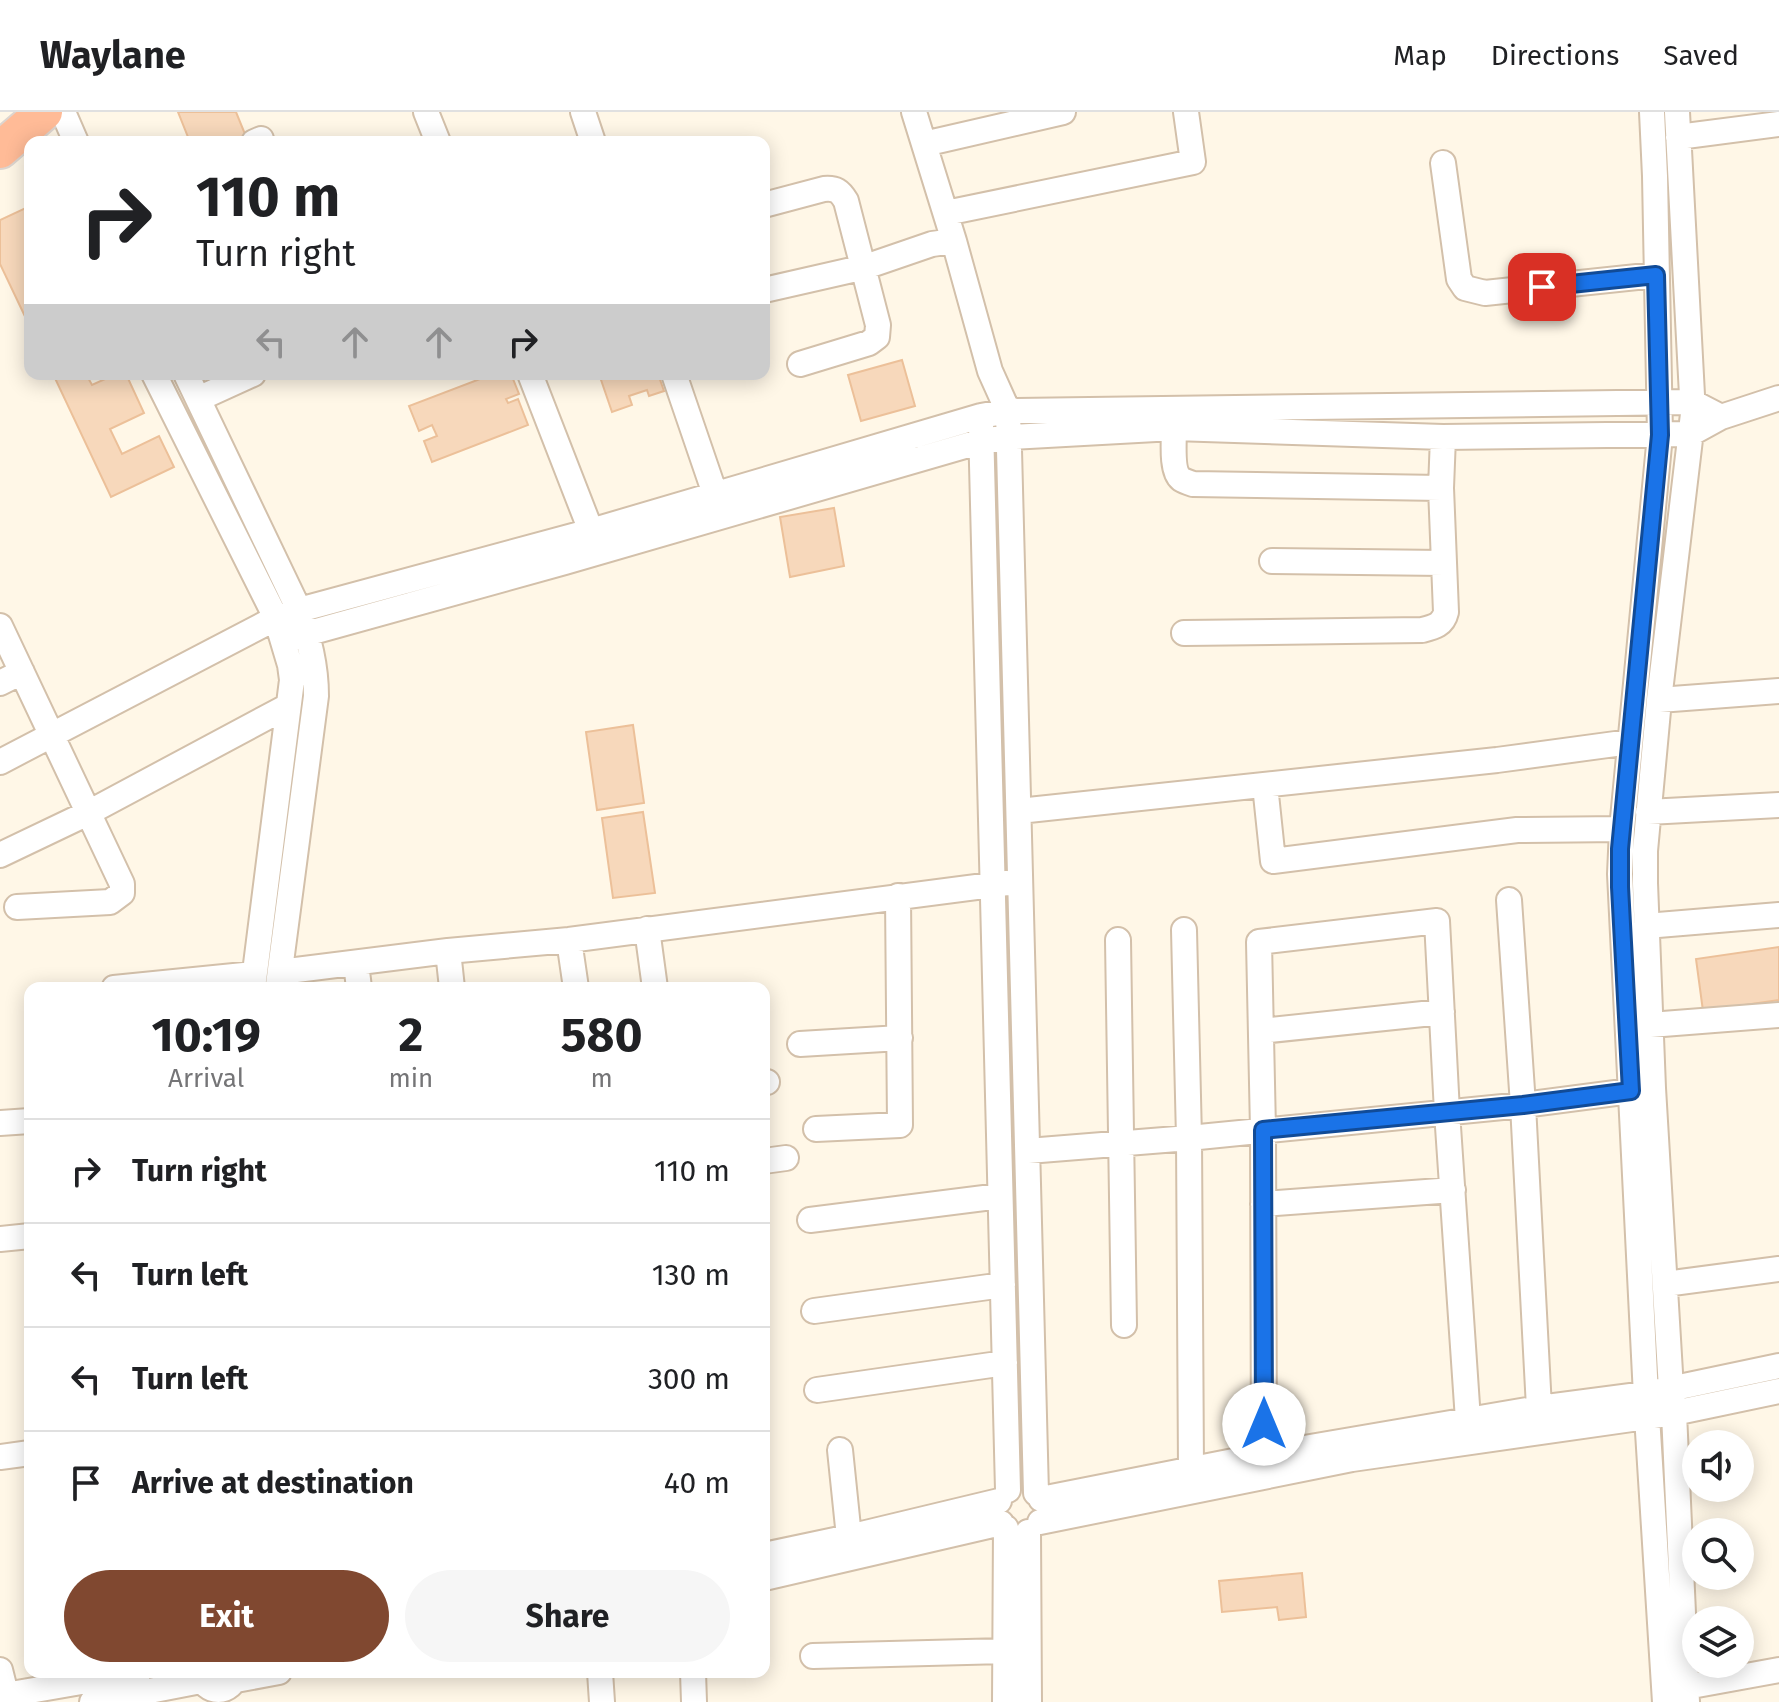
<!DOCTYPE html>
<style>
body{margin:0;font-family:"Fira Sans",sans-serif;background:#f6f6f6;color:#202124;height:100vh;display:flex;flex-direction:column;font-size:30px;white-space:nowrap}
*{box-sizing:border-box;margin:0}
p{font-size:26px;color:#757577}
.icon{flex:none;width:44px;height:44px;fill:none;stroke:currentColor;stroke-width:2;stroke-linecap:round;stroke-linejoin:round}
.map{position:relative;flex:1;overflow:hidden}
.panel{position:absolute;left:24px;top:870px;width:746px;height:696px;display:flex;flex-direction:column;background:#fff;border-radius:16px;box-shadow:0 4px 20px #0003}
.panel>*{flex:none}
.guide{position:absolute;left:24px;top:24px;width:746px;height:244px;border-radius:16px;box-shadow:0 4px 20px #0003;background:#fff;color:#202124;overflow:hidden}
.buttons{position:absolute;left:1682px;top:1318px;display:grid;gap:16px}
.buttons a{display:grid;place-items:center;width:72px;height:72px;border-radius:50%;background:#fff;box-shadow:0 4px 20px #0003;font-size:40px}
.pin{position:absolute;display:grid;place-items:center;width:68px;height:68px;color:#fff;margin:-34px;border-radius:16px;box-shadow:0 4px 12px #0006}
.me{position:absolute;width:88px;margin:-44px;rotate:0deg;stroke-linejoin:round;filter:drop-shadow(0 0 6px #0008)}
.turn{display:flex;align-items:center;gap:28px;height:168px;padding:0 40px;font-size:36px}
.turn .icon{width:104px;height:104px;stroke-width:2.5}
.turn b{display:block;font-size:56px;line-height:68px}
.lanes{display:flex;align-items:center;height:76px;padding:0 40px;background:#0003;justify-content:center;gap:40px;direction:ltr}
.lanes .off{opacity:.35}
.eta{display:flex;justify-content:space-evenly;align-items:center;height:136px;text-align:center}
.eta b{font-size:48px;font-weight:700;line-height:56px}
.cta{display:flex;gap:16px;margin-top:auto;padding:16px 40px}
.cta a{flex:1;height:92px;border-radius:48px;background:#804830;color:#fff;font-size:32px;font-weight:700;line-height:92px;text-align:center}
.cta a+a{background:#f6f6f6;color:#202124}
ul{padding:0;list-style:none}
li{display:flex;align-items:center;gap:24px;height:104px;padding:0 40px;border-top:2px solid #e0e0e0}
li div{flex:1}
li b{display:block;font-size:30px}
li em{font-style:normal}
header{display:flex;align-items:center;gap:48px;box-sizing:border-box;height:112px;padding:0 40px;background:#fff;border-bottom:2px solid #e0e0e0}
header strong{font-size:38px}
nav{display:flex;gap:44px;margin-inline-start:auto;font-size:28px}
.map>svg:first-child{display:block}
</style>
<header>
<strong>Waylane</strong>
<nav><a>Map</a><a>Directions</a><a>Saved</a></nav>
</header>
<div class="map">
<svg width="1779" height="1590" viewBox="0 0 1779 1590">
<rect width="100%" height="100%" fill="#fff7e7"/>
<path fill="#f7d8bb" stroke="#ecc099" stroke-width="2" d="M178,0H236L247,27L239,30H190Z
M30,94V141L28,142L30,147V215L0,152V108Z
M902,248L915,294L861,309L848,263Z
M53,262H86L92,273L116,262H126L144,301L110,317L122,342L159,324L174,355L111,385Z
M493,262H511L519,282L506,287L508,291L518,287L528,313L432,350L424,329L437,324L432,313L419,319L409,294Z
M599,262H658L664,279L649,284L647,278L629,284L632,293L612,300Z
M834,396L844,454L790,465L780,405Z
M633,613L644,691L597,698L586,620Z
M643,700L655,781L613,786L602,706Z
M1779,835V888L1703,899L1696,847Z
M1302,1461L1306,1505L1279,1508L1277,1495L1222,1500L1219,1469Z"/>
<g fill="none" stroke-linecap="round" stroke-linejoin="round">
<defs>
<path id="minor" d="M63,0L76,30
M426,0L438,30
M583,0L593,30
M914,0L954,129L990,259L1008,299L1036,1381
M1652,0L1655,64L1660,323L1622,717L1620,762L1647,1304L1665,1590
M1677,0L1693,302L1659,588L1645,739V771L1653,976L1671,1277L1674,1301L1687,1590
M1678,25L1779,12
M254,30L261,27
M924,32L1063,0
M1443,51L1459,167L1465,176L1485,181L1656,163
M764,93L824,77C836,76 840,79 846,89L878,213L877,225L869,231L800,252
M946,101L1193,50L1186,0
M764,178L865,155L932,132L954,129
M154,262L276,506L290,553L292,568L253,876
M186,262L299,498C309,527 316,553 316,584L278,873
M530,262L591,419
M674,262L715,382
M198,287L253,262
M981,313L1008,1378
M1174,316C1174,329 1171,359 1181,367C1184,369 1190,371 1193,372L1441,376
M1272,449L1444,451
M0,514L122,772V781L110,790L17,795
M1184,521L1422,518C1434,515 1443,513 1446,500L1441,376L1443,325
M284,528L565,450L982,329L1010,325L1174,316L1443,325L1690,322L1721,305L1779,286
M0,571L22,560
M1659,588L1779,579
M0,650L276,506L299,498L591,419L981,304L1008,299L1692,290L1721,305
M1265,673L1273,749L1517,718L1622,717
M1019,699L1497,648L1630,630
M1648,700L1779,693
M0,743L88,701L288,594
M1509,788L1523,993L1539,1296
M1646,814L1779,803
M647,817L655,876
M1184,818L1189,1026L1191,1358
M569,828L576,876
M1118,828L1124,1213
M448,839L452,876
M356,851L359,876
M280,860L448,839L569,828L1007,771
M114,876L254,862
M1650,913L1779,903
M1261,919L1442,900
M800,932L900,926
M764,970H767
M0,1011L30,1009
M816,1017L900,1013L898,784
M1028,1039L1189,1026L1523,993L1646,977
M764,1049L786,1046
M1263,1092L1453,1078
M810,1108L1000,1084
M0,1127L30,1124
M1665,1172L1779,1157
M814,1199L1003,1173
M817,1278L1005,1251
M840,1338L849,1425
M1264,1343L1263,1018L1259,830L1437,809L1447,1000L1468,1308
M0,1345L30,1341
M1041,1387L1264,1343L1539,1296L1646,1282L1779,1254
M1040,1410L1352,1347L1674,1301L1779,1279
M1028,1420L1029,1590
M764,1443L849,1425L999,1389
M764,1466L1001,1411
M813,1544L1005,1539
M0,1558L8,1590
M198,1560C206,1584 231,1584 238,1560
M600,1560L602,1590
M693,1560L694,1590
M236,1568L279,1560
M1686,1575L1779,1558
M0,1584L139,1560
M92,1590L201,1569
M1005,1590L1006,1416"/>
<path id="highway" d="M0,38L44,0"/>
</defs>
<use href="#minor" stroke="#d3c0aa" stroke-width="28"/>
<use href="#highway" stroke="#ddd5cf" stroke-width="40"/>
<use href="#minor" stroke="#fff" stroke-width="24"/>
<use href="#highway" stroke="#ffbb97" stroke-width="36"/>
</g>
<g fill="none" stroke-linecap="round" stroke-linejoin="round">
<defs>
<path id="route" d="M1264,1312L1263,1018L1523,993L1631,979L1620,775V737L1660,323L1656,163L1542,175"/>
</defs>
<use href="#route" stroke="#114b97" stroke-width="20"/>
<use href="#route" stroke="#1a73e8" stroke-width="14"/>
</g>
</svg>
<div class="buttons">
<a><svg class="icon" aria-label="sound" viewBox="0 0 24 24"><path d="M4 9h4l5-4v14l-5-4H4zM17 9q2 3 0 6"/></svg></a>
<a><svg class="icon" aria-label="search" viewBox="0 0 24 24"><circle cx="10" cy="10" r="6"/><path d="M15 15l6 6"/></svg></a>
<a><svg class="icon" aria-label="layers" viewBox="0 0 24 24"><path d="M12 4l9 5-9 5-9-5zM3 14l9 5 9-5"/></svg></a>
</div>
<div class="pin" style="left:1542px;top:175px;background:#d93025"><svg class="icon" aria-label="arrive" viewBox="0 0 24 24"><path d="M6 21V4h12l-3 4 3 4H6"/></svg></div>
<svg class="me" style="left:1264px;top:1312px" viewBox="-20 -20 40 40"><circle r="19" fill="#fff"/><path d="M0-13L10 11 0 6-10 11z" fill="#1a73e8"/></svg>
<div class="guide">
<div class="turn"><svg class="icon" aria-label="right" viewBox="0 0 24 24"><path d="M7 20v-9h11M14 6l5 5-5 5"/></svg><div><b>110 m</b>Turn right</div></div>
<div class="lanes"><svg class="icon off" aria-label="left" viewBox="0 0 24 24"><path d="M17 20v-9H6M10 6l-5 5 5 5"/></svg><svg class="icon off" aria-label="ahead" viewBox="0 0 24 24"><path d="M12 20V5M6 11l6-6 6 6"/></svg><svg class="icon off" aria-label="ahead" viewBox="0 0 24 24"><path d="M12 20V5M6 11l6-6 6 6"/></svg><svg class="icon" aria-label="right" viewBox="0 0 24 24"><path d="M7 20v-9h11M14 6l5 5-5 5"/></svg></div>
</div>
<section class="panel">
<div class="eta">
<div><b>10:19</b><p>Arrival</p></div>
<div><b>2</b><p>min</p></div>
<div><b>580</b><p>m</p></div>
</div>
<ul>
<li><svg class="icon" aria-label="right" viewBox="0 0 24 24"><path d="M7 20v-9h11M14 6l5 5-5 5"/></svg><div><b>Turn right</b></div><em>110 m</em></li>
<li><svg class="icon" aria-label="left" viewBox="0 0 24 24"><path d="M17 20v-9H6M10 6l-5 5 5 5"/></svg><div><b>Turn left</b></div><em>130 m</em></li>
<li><svg class="icon" aria-label="left" viewBox="0 0 24 24"><path d="M17 20v-9H6M10 6l-5 5 5 5"/></svg><div><b>Turn left</b></div><em>300 m</em></li>
<li><svg class="icon" aria-label="arrive" viewBox="0 0 24 24"><path d="M6 21V4h12l-3 4 3 4H6"/></svg><div><b>Arrive at destination</b></div><em>40 m</em></li>
</ul>
<div class="cta"><a>Exit</a><a>Share</a></div>
</section>
</div>
